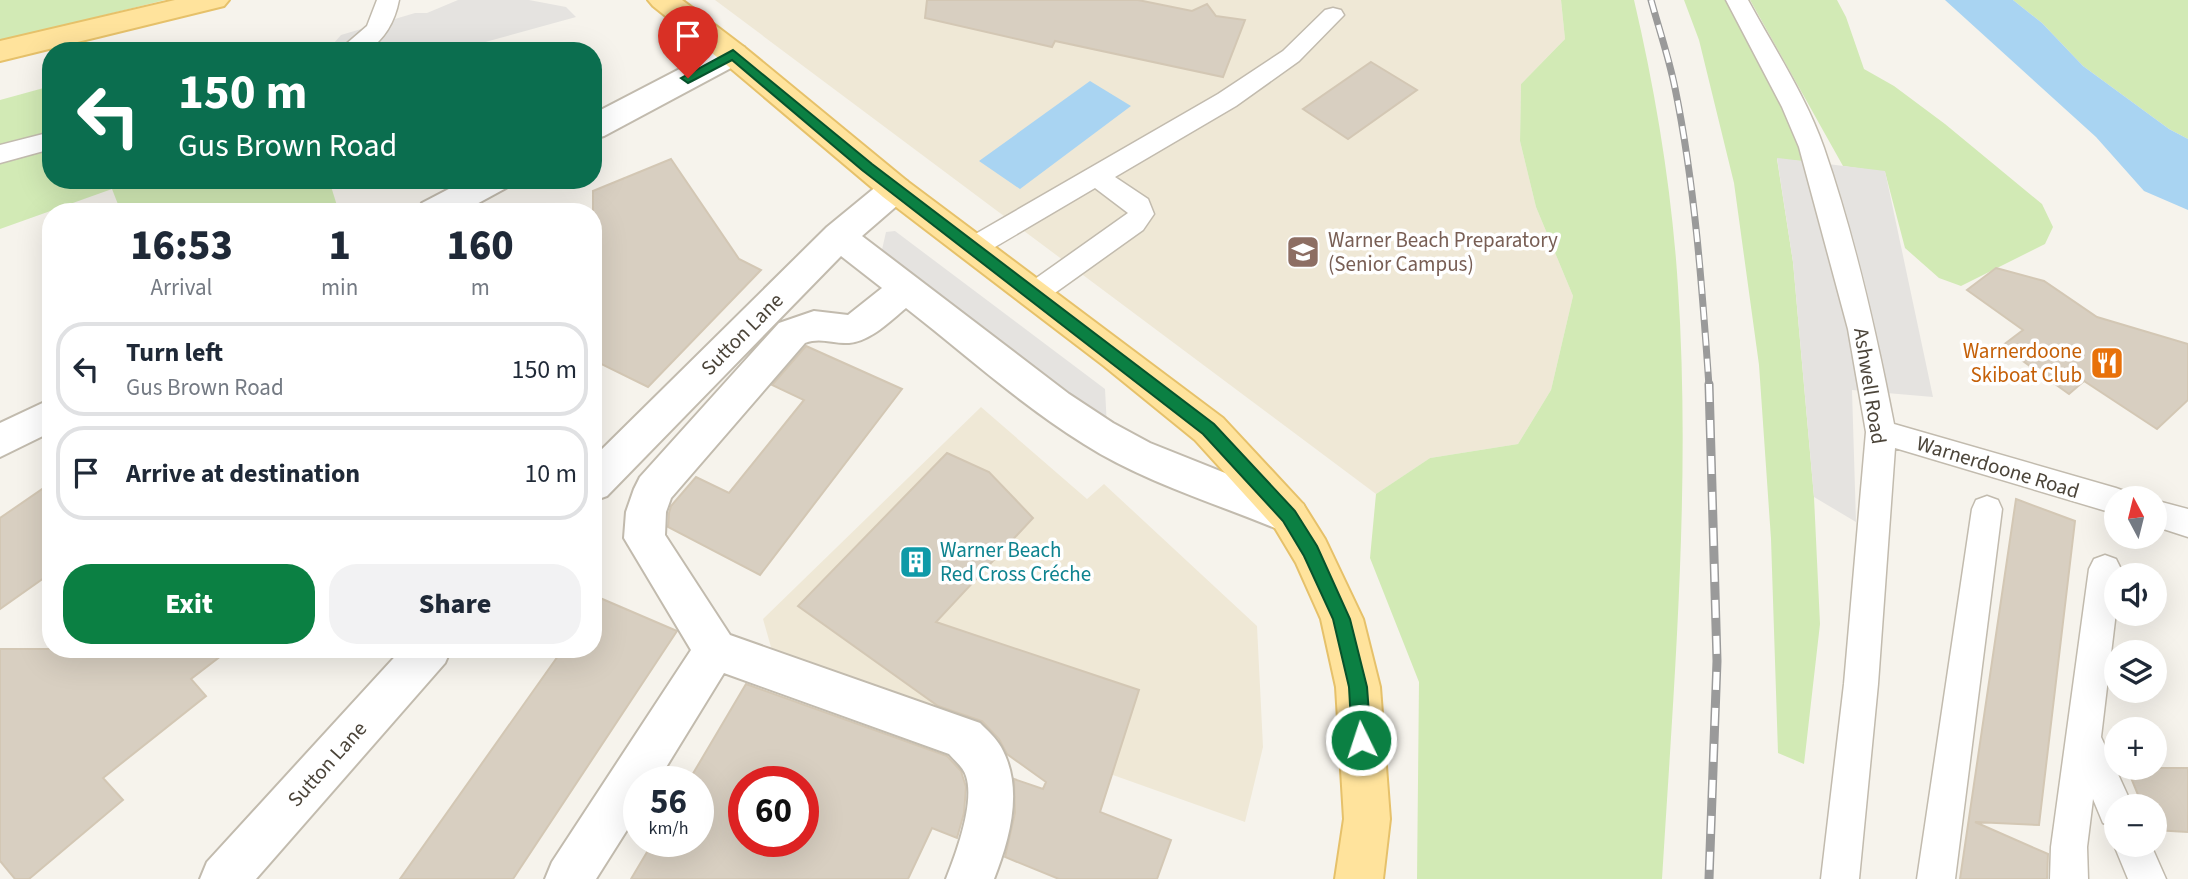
<!DOCTYPE html>
<meta charset="utf-8">
<style>
body{margin:0;font-family:"Source Sans 3",sans-serif;background:#f2f2f3;color:#1f2937;height:100vh;display:flex;flex-direction:column;font-size:26px;white-space:nowrap}
*{box-sizing:border-box;margin:0}
p{font-size:23px;color:#747a83}
.icon{flex:none;width:38px;height:38px;fill:none;stroke:currentColor;stroke-width:2;stroke-linecap:round;stroke-linejoin:round}
.map{position:relative;flex:1;overflow:hidden}
.side{position:absolute;left:42px;top:203px;width:560px;height:455px;display:flex;flex-direction:column;background:#fff;border-radius:28px;box-shadow:0 7px 28px #0002}
.side>*{flex:none}
.hud{position:absolute;left:42px;top:42px;width:560px;height:147px;border-radius:28px;box-shadow:0 7px 28px #0002;background:#0b6e4f;color:#fff;overflow:hidden}
.needle{width:46px;rotate:353deg}
.controls{position:absolute;left:2104px;top:486px;display:grid;gap:14px}
.controls a{display:grid;place-items:center;width:63px;height:63px;border-radius:50%;background:#fff;box-shadow:0 7px 28px #0002;font-size:35px}
.speed{position:absolute;left:623px;top:766px;display:flex;gap:14px;font-size:35px;font-weight:700;text-align:center}
.speed>*{display:grid;place-content:center;width:91px;height:91px;border-radius:50%;background:#fff;box-shadow:0 7px 28px #0002;line-height:1}
.speed small{font-size:18px;font-weight:400}
.speed .limit{border:10px solid #d22;background:#fff;color:#111}
.pin{position:absolute;display:grid;place-items:center;width:60px;height:60px;color:#fff;margin:-72px -30px;border-radius:50% 50% 50% 0;rotate:-45deg;box-shadow:0 0 7px #0007}
.pin .icon{rotate:45deg}
.me{position:absolute;width:77px;margin:-38px;rotate:356deg;stroke-linejoin:round;filter:drop-shadow(0 0 5px #0008)}
.turn{display:flex;align-items:center;gap:24px;height:147px;padding:0 21px;font-size:32px}
.turn .icon{width:91px;height:91px;stroke-width:2.5}
.turn b{display:block;font-size:49px;line-height:60px}
.eta{display:flex;justify-content:space-evenly;align-items:center;height:119px;text-align:center}
.eta b{font-size:42px;font-weight:800;line-height:49px}
.action{display:flex;gap:14px;margin-top:auto;padding:14px 21px}
.action a{flex:1;height:80px;border-radius:28px;background:#0b8043;color:#fff;font-size:28px;font-weight:800;line-height:80px;text-align:center}
.action a+a{background:#f2f2f3;color:#1f2937}
ul{padding:0;list-style:none}
li{display:flex;align-items:center;gap:21px;height:94px;margin:0 14px 10px;padding:0 7px;border:4px solid #e0e1e3;border-radius:28px}
li div{flex:1}
li b{display:block;font-size:26px}
li em{font-style:normal}
.map>svg:first-child{display:block}
</style>
<div class="map">
<svg width="2188" height="879" viewBox="0 0 2188 879">
<rect width="100%" height="100%" fill="#f6f3ec"/>
<path fill="#efe8d6" d="M715,0H1561L1565,39L1521,84L1520,141L1536,207L1573,296L1551,390L1518,444L1430,458L1376,494Z
M981,407L1087,499L1104,484L1257,626L1263,747L1245,822L773,654L763,619Z"/>
<path fill="#d2eab5" d="M0,0H165L0,41Z
M1561,0H1634C1656,94 1672,191 1678,287C1691,484 1674,683 1662,879H1417L1419,682L1370,558L1376,494L1430,458L1518,444L1551,390L1573,296L1536,207L1520,141L1521,84L1565,39Z
M1684,0H1729L1811,162L1777,159L1793,262L1814,497L1820,624L1804,764L1778,753L1771,539L1759,365L1734,183L1699,40Z
M1750,0H1837L1846,17L1864,69L1894,86L1945,124L2042,204L2053,227L2045,244L1961,286L1939,278L1905,248L1885,172L1843,166Z
M2013,0H2188V139L2169,129L2083,66L2042,23Z
M51,86V180H329L339,212H121L112,189L0,229V100Z"/>
<path fill="#e5e3e0" d="M458,0H529L566,7L576,17L478,44L477,51H327L341,35L415,13H427Z
M1777,158L1885,171L1933,397L1852,390L1856,522L1814,497L1793,262Z
M895,231L1105,389L1107,427L881,254L886,232Z"/>
<path fill="#a9d4f2" d="M1945,0H2013L2042,23L2083,66L2169,129L2188,139V210L2144,191L2096,137Z
M1090,81L1131,106L1020,189L979,161Z"/>
<path fill="#d8cfc1" stroke="#d3c7b4" stroke-width="2" fill-rule="evenodd" d="M927,0H1138L1192,11L1207,4L1216,16L1245,20L1223,77L1055,41L1052,47L925,18Z
M1371,62L1417,90L1348,139L1303,109Z
M671,159L739,259L761,270L648,387L593,360V191Z
M1996,268L2044,281L2097,317L2188,344V400L2157,429L2084,381L2069,394L2002,346L2023,330L1967,290Z
M806,346L902,389L760,575L668,527L669,513L671,506L696,477L729,493L804,400L772,385Z
M947,453L989,472L1033,518L936,622L1139,690L1100,812L1171,840L1157,879H1059L1005,857L1015,813L1014,779L1043,789L1046,782L1007,754L999,739L982,721L938,706L798,606Z
M51,483V573L0,609V518Z
M2016,499L2075,521L2039,825L1975,822L2048,854L2047,879H1960Z
M593,595L677,631L513,879H400L563,649H593Z
M0,649H230L191,679L206,696L103,778L123,800L29,879H15L0,861Z
M746,684L947,756L961,771L966,787L964,813L957,838L932,828L908,879H631L653,842H698V782H688ZM744,782H803V842H744Z
M2127,768H2188V832L2154,830V807H2143Z"/>
<g fill="none" stroke-linecap="round" stroke-linejoin="round">
<defs>
<path id="service" d="M377,0H399C395,21 385,39 367,51H338L367,26Z
M1726,0H1748C1774,48 1806,96 1824,148C1855,238 1876,331 1894,424L2116,488L2127,492L2130,499H2116V514L1895,448L1878,684L1859,879H1821L1844,684L1866,432L1848,329L1799,147L1782,107Z
M1333,8L1341,10L1344,15L1299,61L1236,106L1115,177L1148,199L1154,214L1143,230L1045,300L1035,303L1025,300L1021,293L1025,286L1128,213L1095,188L983,254L974,257L965,254L961,247L965,240L1218,94L1283,51L1325,10Z
M51,132V149L0,163V145Z
M1987,496L1998,500L2002,509L1955,879H1917L1972,509L1976,500Z
M2154,500L2188,509V537L2154,526Z
M2105,555L2116,559L2121,569L2120,576H2116V612L2101,737L2133,807H2116V828L2103,823L2093,799L2087,847L2088,879H2050L2051,847L2089,569L2094,559Z
M2116,840V845H2151L2166,879H2128L2114,845Z"/>
<path id="minor" d="M733,44L744,47L748,54L744,61L604,136L593,139V114L722,47Z
M895,177L907,181L912,189L907,197L862,236L1069,394L1113,423L1150,443L1303,504L1309,516L1303,528L1289,533L1275,528C1212,502 1142,481 1084,444C1021,405 965,354 906,308C890,321 871,341 849,343C833,344 821,337 805,343L671,498L666,512L665,535L730,635L980,723C987,730 996,738 1001,747C1024,788 1010,838 994,879H946C956,854 975,802 966,776C964,768 954,760 949,754L724,673L657,782H639V811L596,879H545L552,862L691,650L624,538L626,512L634,489L640,477L779,323L814,311L848,315L882,288L841,256L607,496L593,501V458L827,227L883,181Z
M466,180H510L506,188L462,212H417L422,203Z
M51,399V432L0,457V423Z
M402,649H451L445,663L256,879H200L207,862Z"/>
<path id="primary" d="M175,0H229L224,6L0,61V41Z
M648,0H682L744,47L907,181L1223,418L1303,504L1325,539L1363,619L1380,687L1390,819L1383,879H1335L1344,819L1336,687L1321,619L1296,563L1275,528L1195,440L1104,366L883,197L722,61L653,6Z"/>
</defs>
<use href="#service" stroke="#c2bbae" stroke-width="3"/>
<use href="#minor" stroke="#c2bbae" stroke-width="4"/>
<use href="#primary" stroke="#e6c16a" stroke-width="4"/>
<use href="#service" fill="#fff" fill-rule="evenodd"/>
<use href="#minor" fill="#fff" fill-rule="evenodd"/>
<use href="#primary" fill="#ffe39c" fill-rule="evenodd"/>
<defs>
<path id="rail-far1" d="M1651,0C1659,29 1669,58 1675,88C1695,186 1702,286 1709,386"/>
<path id="rail" d="M1709,384L1717,661L1709,879"/>
</defs>
<use href="#rail-far1" stroke="#9a9a9a" stroke-width="7"/>
<use href="#rail" stroke="#9a9a9a" stroke-width="9"/>
<use href="#rail-far1" stroke="#fff" stroke-width="4.5" stroke-dasharray="13" stroke-linecap="butt"/>
<use href="#rail" stroke="#fff" stroke-width="6" stroke-dasharray="18" stroke-linecap="butt"/>
</g>
<path fill="#0b8043" stroke="#07532c" stroke-width="2" d="M733,50L872,164L1214,424L1295,511L1317,546L1350,619L1367,687L1371,740L1368,747L1361,749L1355,747L1352,740L1349,687L1333,619L1304,556L1283,521L1203,434L862,170L732,60L692,81L688,83L681,78Z"/>
<defs>
<symbol id="school-square" viewBox="-11 -11 22 22"><rect x="-9" y="-9" width="18" height="18" rx="4" fill="#8d6e63" stroke="#fff"/><path d="M0-5L7-2L0 1L-7-2ZM-4 1L0 2.5L4 1V4Q0 6-4 4Z" fill="#fff"/></symbol>
<symbol id="restaurant-square" viewBox="-11 -11 22 22"><rect x="-9" y="-9" width="18" height="18" rx="4" fill="#e8710a" stroke="#fff"/><path d="M-5-6h1v4h1v-4h1v4h1v-4h1v5L-1.5 .5V6h-2V.5L-5-1ZM5-6V6H3V1.5H1.5Q1.5-4 5-6Z" fill="#fff"/></symbol>
<symbol id="building-square" viewBox="-11 -11 22 22"><rect x="-9" y="-9" width="18" height="18" rx="4" fill="#0f9aa8" stroke="#fff"/><path d="M-4-6H4V6H1V3H-1V6H-4ZM-2.5-4.3h1.7v1.8h-1.7ZM.8-4.3h1.7v1.8H.8ZM-2.5-1h1.7V.8h-1.7ZM.8-1h1.7V.8H.8Z" fill="#fff"/></symbol>
</defs>
<g fill-rule="evenodd">
<use href="#school-square" x="1284" y="233" width="38" height="38"/>
<use href="#restaurant-square" x="2088" y="344" width="38" height="38"/>
<use href="#building-square" x="897" y="543" width="38" height="38"/>
</g>
<g text-anchor="middle" dominant-baseline="central" stroke-width="7" stroke-linejoin="round" paint-order="stroke">
<g font-size="21" fill="#785e54" stroke="#fff" text-anchor="start">
<text x="1328" y="240">Warner Beach Preparatory<tspan x="1328" dy="24">(Senior Campus)</tspan></text>
</g>
<g font-size="21" fill="#4b4439" stroke="#fff">
<text transform="translate(742 334) rotate(-45)">Sutton Lane</text>
<text transform="translate(1870 386) rotate(81)">Ashwell Road</text>
<text transform="translate(1998 467) rotate(17)">Warnerdoone Road</text>
<text transform="translate(327 764) rotate(-48)">Sutton Lane</text>
</g>
<g font-size="21" fill="#c56008" stroke="#fff" text-anchor="end">
<text x="2082" y="351">Warnerdoone<tspan x="2082" dy="24">Skiboat Club</tspan></text>
</g>
<g font-size="21" fill="#0d838f" stroke="#fff" text-anchor="start">
<text x="940" y="550">Warner Beach<tspan x="940" dy="24">Red Cross Créche</tspan></text>
</g>
</g>
</svg>
<div class="controls">
<a><svg class="needle" viewBox="-14 -14 28 28"><path d="M0-13l5 13h-10z" fill="#e53935"/><path d="M0 13l5-13h-10z" fill="#747a83"/></svg></a>
<a><svg class="icon" aria-label="sound" viewBox="0 0 24 24"><path d="M4 9h4l5-4v14l-5-4H4zM17 9q2 3 0 6"/></svg></a>
<a><svg class="icon" aria-label="layers" viewBox="0 0 24 24"><path d="M12 4l9 5-9 5-9-5zM3 14l9 5 9-5"/></svg></a>
<a>+</a>
<a>−</a>
</div>
<div class="speed"><div>56<small>km/h</small></div><div class="limit">60</div></div>
<div class="pin" style="left:688px;top:78px;background:#d93025"><svg class="icon" aria-label="arrive" viewBox="0 0 24 24"><path d="M6 21V4h12l-3 4 3 4H6"/></svg></div>
<svg class="me" style="left:1361px;top:740px" viewBox="-20 -20 40 40"><circle r="17" fill="#0b8043" stroke="#fff" stroke-width="3"/><path d="M0-11L8 9 0 5-8 9z" fill="#fff"/></svg>
<div class="hud">
<div class="turn"><svg class="icon" aria-label="left" viewBox="0 0 24 24"><path d="M17 20v-9H6M10 6l-5 5 5 5"/></svg><div><b>150 m</b>Gus Brown Road</div></div>
</div>
<section class="side">
<div class="eta">
<div><b>16:53</b><p>Arrival</p></div>
<div><b>1</b><p>min</p></div>
<div><b>160</b><p>m</p></div>
</div>
<ul>
<li><svg class="icon" aria-label="left" viewBox="0 0 24 24"><path d="M17 20v-9H6M10 6l-5 5 5 5"/></svg><div><b>Turn left</b><p>Gus Brown Road</p></div><em>150 m</em></li>
<li><svg class="icon" aria-label="arrive" viewBox="0 0 24 24"><path d="M6 21V4h12l-3 4 3 4H6"/></svg><div><b>Arrive at destination</b></div><em>10 m</em></li>
</ul>
<div class="action"><a>Exit</a><a>Share</a></div>
</section>
</div>
